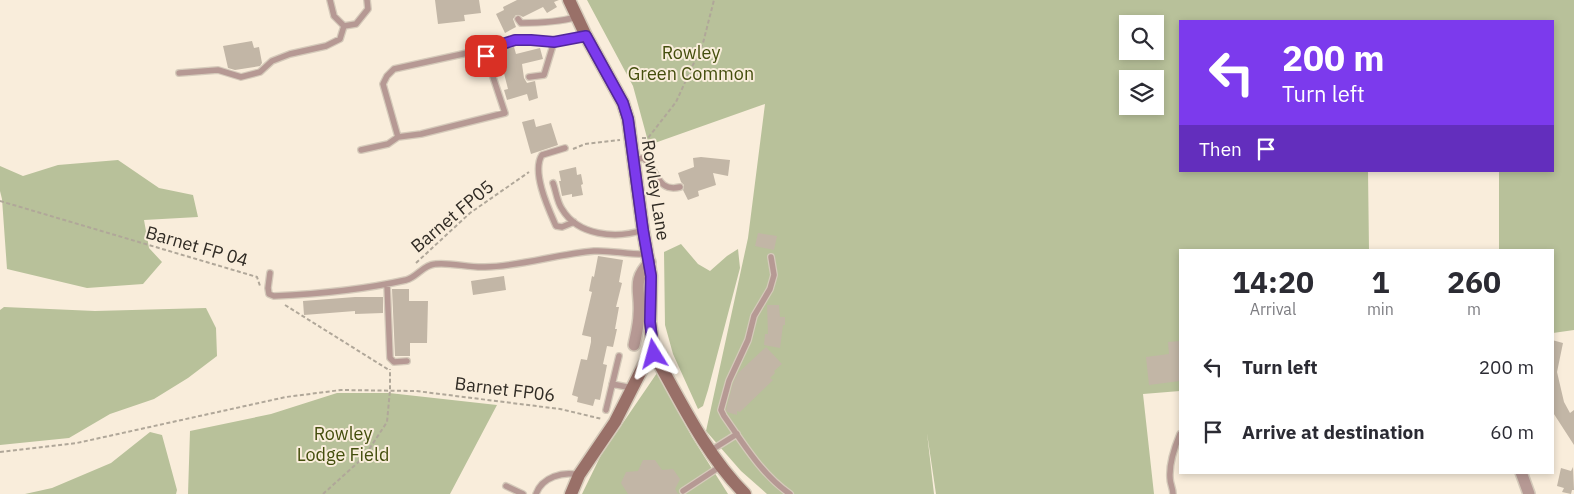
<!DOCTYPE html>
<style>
body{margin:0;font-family:"IBM Plex Sans",sans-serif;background:#f7f7f7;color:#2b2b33;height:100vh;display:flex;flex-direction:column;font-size:19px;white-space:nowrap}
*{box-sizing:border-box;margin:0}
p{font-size:16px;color:#7c7c81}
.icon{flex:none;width:28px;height:28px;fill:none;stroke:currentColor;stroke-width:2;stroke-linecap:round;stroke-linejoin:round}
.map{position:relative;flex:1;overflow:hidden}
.details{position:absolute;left:1179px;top:249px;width:375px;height:225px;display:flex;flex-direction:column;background:#fff;border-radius:0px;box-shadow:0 2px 8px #0003}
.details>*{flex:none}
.top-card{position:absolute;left:1179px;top:20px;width:375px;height:152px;border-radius:0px;box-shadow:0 2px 8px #0003;background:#7c3aed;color:#fff;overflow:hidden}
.buttons{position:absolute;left:1119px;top:15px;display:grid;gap:10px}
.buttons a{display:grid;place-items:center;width:45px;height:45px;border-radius:0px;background:#fff;box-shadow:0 2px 8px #0003;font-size:25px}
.pin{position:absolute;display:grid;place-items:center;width:42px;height:42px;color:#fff;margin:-21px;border-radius:10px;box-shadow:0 2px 8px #0006}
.me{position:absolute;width:55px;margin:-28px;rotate:352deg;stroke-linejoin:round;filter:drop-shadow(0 0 4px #0008)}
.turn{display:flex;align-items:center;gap:18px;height:105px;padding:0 20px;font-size:22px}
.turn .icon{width:65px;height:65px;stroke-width:2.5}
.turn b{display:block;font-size:35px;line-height:42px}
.then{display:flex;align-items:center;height:48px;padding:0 20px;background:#0003;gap:10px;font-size:19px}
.eta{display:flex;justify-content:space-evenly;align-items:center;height:85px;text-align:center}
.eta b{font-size:30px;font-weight:700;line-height:35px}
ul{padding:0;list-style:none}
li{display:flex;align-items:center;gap:15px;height:65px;padding:0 20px}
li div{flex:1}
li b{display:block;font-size:19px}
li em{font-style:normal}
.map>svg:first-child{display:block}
</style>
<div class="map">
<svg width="1574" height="494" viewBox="0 0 1574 494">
<rect width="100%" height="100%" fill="#f9eddb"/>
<path fill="#b8c19a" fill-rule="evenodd" d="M587,0H1574V330L1553,333L1552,250H1499V171H1552V21H1180V171H1368L1369,250H1180V391L1143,394L1154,494H936L927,433L934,494H767L741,471L706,431L748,238L765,104L649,145L633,86ZM1128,24H1155V51H1128ZM1128,79H1155V106H1128Z
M118,160L159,188L193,195L198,217L144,220L149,248L162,262L143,284L87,288L7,269L2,199L0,191V166L23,176L58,165Z
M681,244L698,264L710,271L727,256L738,249L740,268L708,390L703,406L698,409L673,354L665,325L664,252Z
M4,307L95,311L206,308L216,328L217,356L188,378L154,399L110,414L69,438L0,445V310Z
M657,373L692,437L728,494H582L601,455Z
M337,393H389L497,405L450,494H188L190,431L271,414Z
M150,432L162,435L177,490L176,494H25L52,488L111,463Z"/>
<path fill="#c2b6a6" d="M435,0H479L481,13L464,15L465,21L438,24Z
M517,0H559L554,2L557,7L547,13L543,7L523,17L519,15H516L513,19L516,27L505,33L496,14L504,10L503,7Z
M252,41L254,48L259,47L262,63L260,66L235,70L228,68L223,46Z
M514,47L516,54L540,48L543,59L522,64L524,78L527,83L535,81L538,98L529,101L527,94L507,100L504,90L508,89L498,50Z
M534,119L536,127L551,123L558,145L531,154L522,122Z
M701,157L730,160L728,176L713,173L716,185L698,191L699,196L688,200L683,190L684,185L681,182L678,173L694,167L693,158Z
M576,167L577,175L581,174L583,184L581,185L583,195L572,197V194L562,196L559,181H561L559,171Z
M758,233L777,236L774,250L755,246Z
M598,256L623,260L619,282L622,283L616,307H619L615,329H617L613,347L607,346L603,364L607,365L600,400L595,399L593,406L577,402L578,397L572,395L581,359L587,360L591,342V337L582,335L592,292L589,291L592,276L594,277Z
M504,276L506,290L473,295L471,281Z
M392,289H409V301H428L427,343H410V356H395Z
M355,297H383V313L355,314V311L304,315L303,301Z
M767,305H779L780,317H785V325H783L780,348L764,345L765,334H768Z
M1552,340L1563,343L1557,372L1564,402L1570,413L1574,410V445L1552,411Z
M1180,341V381L1149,385L1146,357L1169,354L1168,342Z
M766,347L782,364L774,371L775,373L770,378L773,380L740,412L737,411V415L727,412L726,410L733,383L738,373Z
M643,460H655L662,470L673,469L680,479L675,489L678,494H628L621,483L626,472L638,471Z
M1573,467L1574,490H1572L1571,494L1562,492L1564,488L1557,486L1561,468L1571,471Z"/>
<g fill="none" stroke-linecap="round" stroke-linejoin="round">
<defs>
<path id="lane" d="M330,0L334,16L344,26L356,24L368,9L367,0
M518,19L521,23C540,23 559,22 577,17
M179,73L218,70L241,77L260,72L272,61L290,54L326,46L340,39L344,26
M529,77L544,75L554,42L585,36
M398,137L383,84L387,76L394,69L490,48
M565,148L542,155C531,172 549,210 556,226L562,227L574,222
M361,150L388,144L398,137L421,134L505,113L486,56L490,48C517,40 526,39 554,42
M633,160L643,158C658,168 656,193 680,187
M553,183C556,191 557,202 562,209C578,236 616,239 643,230
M771,257L774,275L770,289L754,316L748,340L729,381L721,410L724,416C743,443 762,475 790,494
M270,273L268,288L269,294L274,296C319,294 362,290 406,280C417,277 423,265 435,264C451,262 469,268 485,267C522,266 557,254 594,251C611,250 630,255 647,254
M387,284L390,358L394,362L407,361
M612,384L632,388
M606,410L619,356
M710,451L737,434
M506,486L523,494
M683,491L721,466
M536,494C542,477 563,471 579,475
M1173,494C1173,488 1170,484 1170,478C1169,464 1175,446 1180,434"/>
<path id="street" d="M634,345C636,335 639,324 639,314C641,291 631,281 650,262
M1521,472L1529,494"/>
<path id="secondary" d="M569,0L586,36L623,103L628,119L643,230L651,276L650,322L654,354L646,361L615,422L579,475L571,494
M654,354C681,402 706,455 745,494"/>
</defs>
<use href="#lane" stroke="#d5caba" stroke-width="8"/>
<use href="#street" stroke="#d5caba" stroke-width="14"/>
<use href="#secondary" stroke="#d5caba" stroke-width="15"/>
<path stroke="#b0a799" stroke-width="2" stroke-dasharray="4 2.5" stroke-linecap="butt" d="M642,138H648L676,102L703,43L714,0
M573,149L585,144L620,140
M0,201L257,277L260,286
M416,263L470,213L529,172
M285,305L389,370
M0,452L77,443L286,397L341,390L416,391L560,409L602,419
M323,494L364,457L387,422L390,390V369"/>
<use href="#lane" stroke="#b69994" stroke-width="5.5"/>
<use href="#street" stroke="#b69994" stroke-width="11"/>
<use href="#secondary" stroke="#997068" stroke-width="12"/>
</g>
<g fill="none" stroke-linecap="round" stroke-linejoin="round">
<defs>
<path id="route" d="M486,56L490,48L515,40H531L554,42L586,36L623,103L628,119L643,230L651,276L650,322L654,354"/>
</defs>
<use href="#route" stroke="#51269a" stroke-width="12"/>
<use href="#route" stroke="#7c3aed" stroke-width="9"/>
</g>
<g text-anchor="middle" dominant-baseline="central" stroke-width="4" stroke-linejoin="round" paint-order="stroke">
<g font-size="18" fill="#444e0d" stroke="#f9eddb">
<text x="691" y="52">Rowley<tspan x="691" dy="21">Green Common</tspan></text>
<text x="343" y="433">Rowley<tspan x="343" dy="21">Lodge Field</tspan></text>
</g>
<g font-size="18" fill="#302b24" stroke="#f9eddb">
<text transform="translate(656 190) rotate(81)">Rowley Lane</text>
<text transform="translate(452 216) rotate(-40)">Barnet FP05</text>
<text transform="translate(197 246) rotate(16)">Barnet FP 04</text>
<text transform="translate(505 389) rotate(7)">Barnet FP06</text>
</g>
</g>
</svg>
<div class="buttons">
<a><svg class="icon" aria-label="search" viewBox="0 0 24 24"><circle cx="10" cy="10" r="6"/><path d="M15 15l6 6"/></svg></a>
<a><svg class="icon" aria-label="layers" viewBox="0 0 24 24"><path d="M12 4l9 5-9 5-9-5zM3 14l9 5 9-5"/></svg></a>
</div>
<div class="pin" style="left:486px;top:56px;background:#d93025"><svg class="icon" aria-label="arrive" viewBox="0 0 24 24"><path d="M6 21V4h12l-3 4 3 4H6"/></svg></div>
<svg class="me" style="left:654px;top:354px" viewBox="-20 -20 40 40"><path d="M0-17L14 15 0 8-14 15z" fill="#7c3aed" stroke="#fff" stroke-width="4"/></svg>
<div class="top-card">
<div class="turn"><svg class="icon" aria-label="left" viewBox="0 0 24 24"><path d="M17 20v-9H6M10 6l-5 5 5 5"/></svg><div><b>200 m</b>Turn left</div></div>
<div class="then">Then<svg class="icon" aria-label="arrive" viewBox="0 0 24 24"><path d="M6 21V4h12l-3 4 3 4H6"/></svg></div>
</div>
<section class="details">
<div class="eta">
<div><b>14:20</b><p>Arrival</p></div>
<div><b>1</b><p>min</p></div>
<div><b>260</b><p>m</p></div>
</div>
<ul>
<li><svg class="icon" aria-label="left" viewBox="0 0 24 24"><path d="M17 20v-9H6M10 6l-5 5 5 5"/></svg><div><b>Turn left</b></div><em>200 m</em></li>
<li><svg class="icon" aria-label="arrive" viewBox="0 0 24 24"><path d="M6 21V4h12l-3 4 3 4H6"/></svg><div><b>Arrive at destination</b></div><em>60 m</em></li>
</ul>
</section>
</div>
